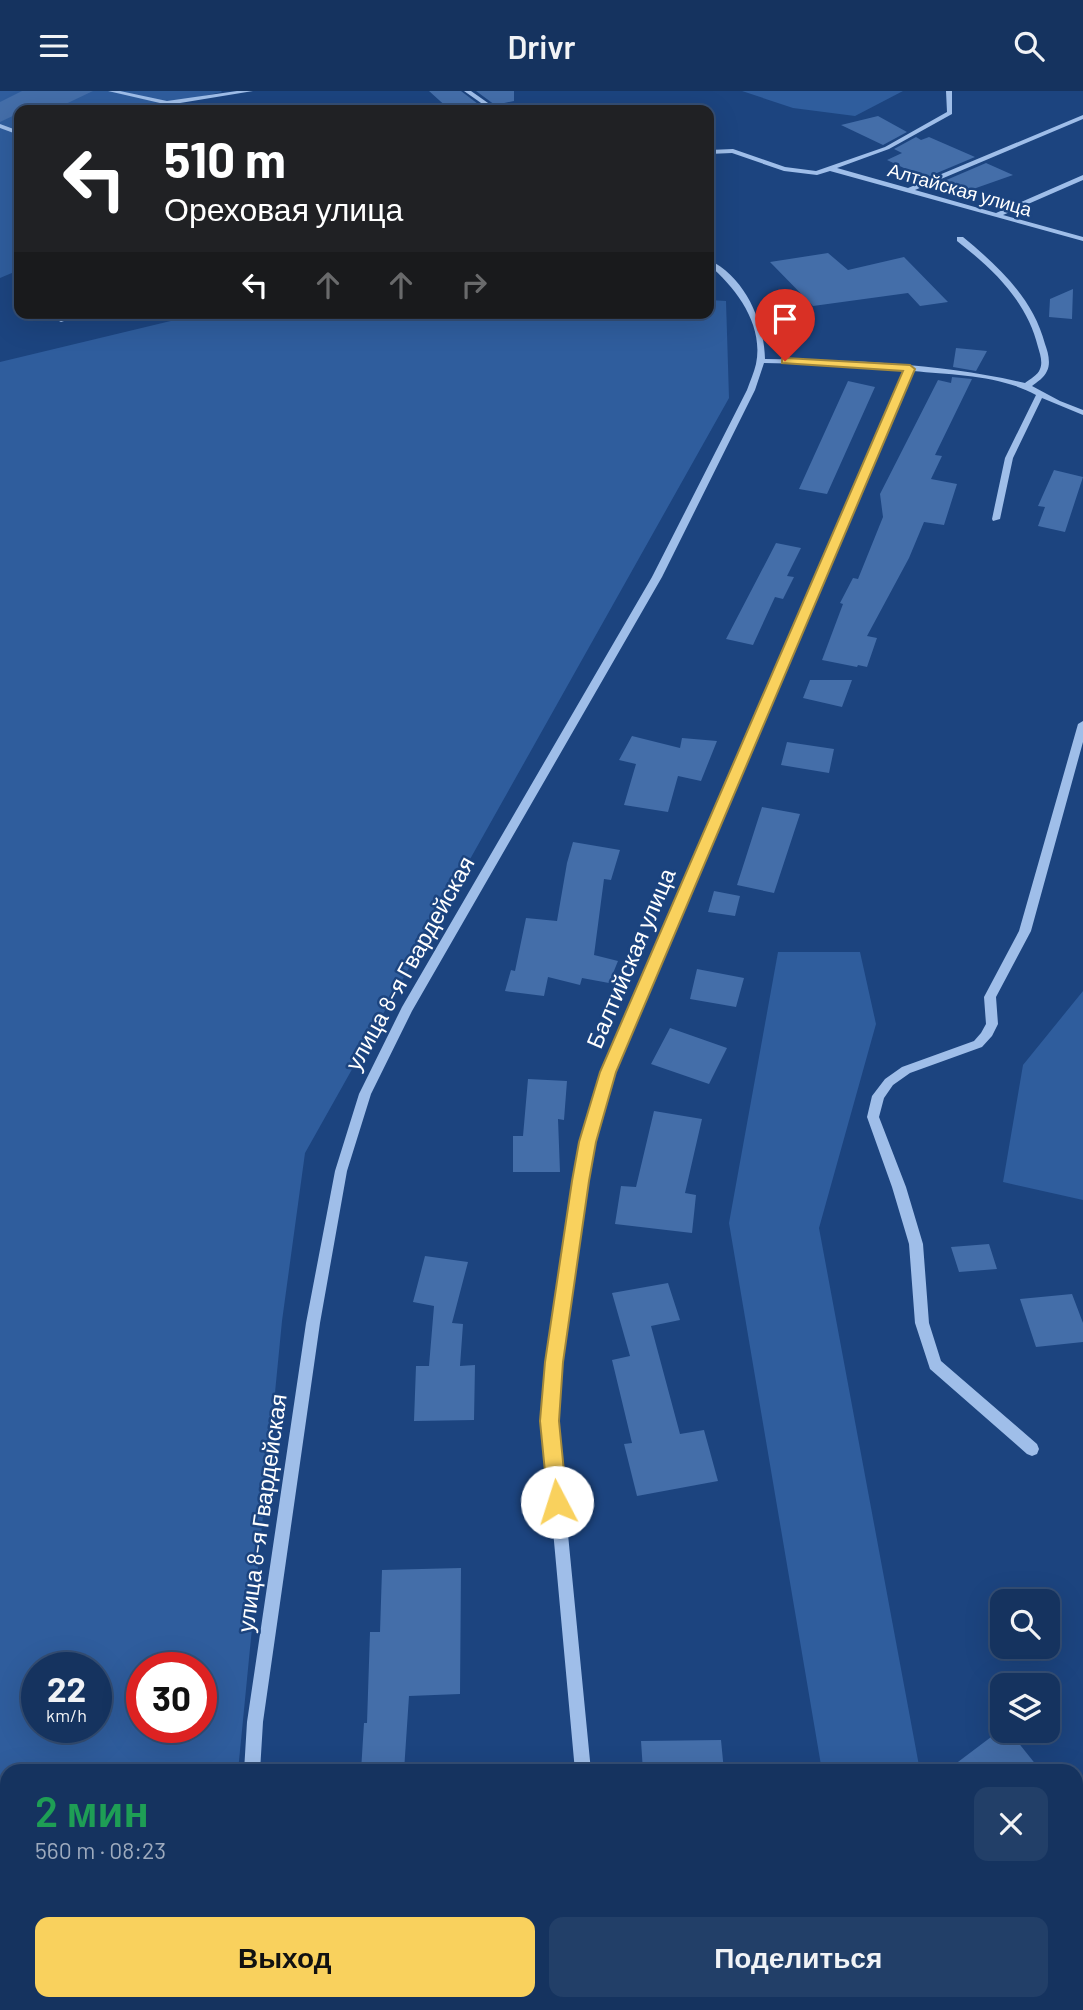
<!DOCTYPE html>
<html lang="ru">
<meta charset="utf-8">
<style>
body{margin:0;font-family:Barlow,sans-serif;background:#223f68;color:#f1f3f6;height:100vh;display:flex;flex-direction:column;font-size:26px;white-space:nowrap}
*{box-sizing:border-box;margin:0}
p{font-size:23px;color:#9daabd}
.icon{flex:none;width:38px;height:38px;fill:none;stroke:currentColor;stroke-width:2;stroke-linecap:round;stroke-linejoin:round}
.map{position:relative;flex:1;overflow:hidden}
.details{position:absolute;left:0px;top:1673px;width:1083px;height:247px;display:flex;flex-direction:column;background:#15335f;border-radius:21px 21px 0 0;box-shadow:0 7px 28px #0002,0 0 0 2px #344e74}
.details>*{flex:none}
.hud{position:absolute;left:14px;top:14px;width:700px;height:214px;border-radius:14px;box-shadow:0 7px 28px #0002,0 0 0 2px #344e74;background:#202124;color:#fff;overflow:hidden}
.fabs{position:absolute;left:990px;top:1498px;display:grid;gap:14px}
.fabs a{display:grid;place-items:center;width:70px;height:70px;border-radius:14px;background:#15335f;box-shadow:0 7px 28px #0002,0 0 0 2px #344e74;font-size:35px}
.speed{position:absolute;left:21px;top:1561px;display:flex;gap:14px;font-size:35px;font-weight:700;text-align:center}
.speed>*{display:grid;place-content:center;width:91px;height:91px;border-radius:50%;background:#15335f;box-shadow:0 7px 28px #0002,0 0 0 2px #344e74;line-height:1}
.speed small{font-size:18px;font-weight:400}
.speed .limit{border:10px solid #d22;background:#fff;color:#111}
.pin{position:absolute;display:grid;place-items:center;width:60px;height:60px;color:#fff;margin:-72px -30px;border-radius:50% 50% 50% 0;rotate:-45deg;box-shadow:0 0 7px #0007}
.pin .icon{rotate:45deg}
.me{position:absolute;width:77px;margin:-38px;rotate:355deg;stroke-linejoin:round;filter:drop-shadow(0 0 5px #0008)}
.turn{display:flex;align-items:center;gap:24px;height:147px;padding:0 35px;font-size:32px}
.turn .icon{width:91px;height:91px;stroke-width:2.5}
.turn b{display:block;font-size:49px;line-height:60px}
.lanes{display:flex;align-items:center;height:66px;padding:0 35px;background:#0003;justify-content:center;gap:35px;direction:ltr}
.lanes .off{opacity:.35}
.round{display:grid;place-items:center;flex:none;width:74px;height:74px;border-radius:14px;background:#223f68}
.headline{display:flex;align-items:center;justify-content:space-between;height:119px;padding:0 35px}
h1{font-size:42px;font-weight:600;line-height:52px;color:#1e9e55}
.cta{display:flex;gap:14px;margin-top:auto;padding:14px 35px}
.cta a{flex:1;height:80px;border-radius:14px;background:#f9d15d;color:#111;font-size:28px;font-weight:600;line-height:80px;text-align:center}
.cta a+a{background:#223f68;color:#f1f3f6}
header{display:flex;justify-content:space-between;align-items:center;height:91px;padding:0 35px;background:#15335f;font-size:32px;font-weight:600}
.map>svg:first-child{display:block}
</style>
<header><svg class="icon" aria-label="menu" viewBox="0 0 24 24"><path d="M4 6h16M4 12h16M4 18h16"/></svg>Drivr<svg class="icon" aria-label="search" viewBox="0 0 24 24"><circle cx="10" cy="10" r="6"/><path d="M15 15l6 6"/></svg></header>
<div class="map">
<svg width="1083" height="1919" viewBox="0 0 1083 1919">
<rect width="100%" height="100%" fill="#1c447f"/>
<path fill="#2f5d9d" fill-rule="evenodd" d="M0,0H221L222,1L139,19H19V179L0,187Z
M742,0H903L855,25L793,17Z
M709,209L726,210L729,307L305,1062L282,1230L238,1680H7V1913H215L214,1919H0V271L204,222H709ZM37,1577H96V1636H37ZM142,1577H201V1636H142Z
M778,861H860L876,933L819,1137L920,1680H822L729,1132Z
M1083,900V1109L1003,1091L1023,974Z
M862,1913H964L965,1919H863Z"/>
<path fill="#446ea9" d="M22,0H93L53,19H19V22L0,31V11Z
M429,0H461L482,16L450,19Z
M476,0H514V10L495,14Z
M878,25L907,41L883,54L841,34Z
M916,46L921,49L929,46L975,66L925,87L887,69L902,62L894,58Z
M986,72L1013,84L959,103L937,93Z
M828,162L848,179L904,166L948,211L920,215L908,202L813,215L770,171Z
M1073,198L1072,228L1049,226L1050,208Z
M956,257L987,260L976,280L953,276Z
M952,286L972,288L935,364L942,365L931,388L957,393L944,434L924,431L909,467L867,545L877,547L867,576L858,574L857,576L822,569L843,513L840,512L853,487L858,488L883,426L880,403L938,289L951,292Z
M848,290L875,296L827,403L799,398Z
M1054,379L1083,386L1065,441L1038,435L1045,416L1038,415Z
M776,452L801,457L787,485L794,486L783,508L775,506L753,554L726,548Z
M810,589H852L842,616L803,607Z
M632,645L680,657L682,647L717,650L701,690L678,685L668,721L624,714L636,673L619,669Z
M787,651L834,658L829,682L781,674Z
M762,716L800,723L774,802L737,794Z
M573,751L620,759L611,789L604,788L594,864L618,870L609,892L582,887L580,894L548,886L544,905L505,900L511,879L515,880L526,827L557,830L567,772Z
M714,800L740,805L735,825L708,821Z
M697,878L744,887L736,916L690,908Z
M670,937L727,957L709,993L651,973Z
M528,988L567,990L564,1029L558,1028L560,1081H513V1045H523Z
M654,1020L702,1028L685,1102L696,1104L692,1142L615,1133L621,1095L636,1096Z
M989,1153L997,1178L959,1181L951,1156Z
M425,1165L468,1171L452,1232L463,1233L460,1275L475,1274L474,1329L414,1330L416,1275H429L434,1215L413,1211Z
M668,1192L680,1229L651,1235L680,1343L704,1339L718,1390L637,1405L624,1353L632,1352L612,1269L630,1265L612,1202Z
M1072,1203L1083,1232V1251L1036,1256L1020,1208Z
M461,1477L460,1603L409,1605L404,1680H361L364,1632H367L370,1541H380L382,1479Z
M1003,1637V1640H1009L1041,1680H946Z
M721,1649L724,1680H643L641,1650Z"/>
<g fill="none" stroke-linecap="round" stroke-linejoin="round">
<path fill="#9fbee9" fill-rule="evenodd" d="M108,0H120L167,10L237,0H253L168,14L152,19H143L160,12Z
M464,0H471L498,19H491Z
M946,0H952V23L889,58L837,77L908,97L1083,24V28L915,99L996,122L1083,84V89L1003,124L1083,146V150L830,80L817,84L784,80L732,62L709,63V59L733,58L785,76L816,80L885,56L947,21Z
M0,33L19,40V44L0,37Z
M957,146H963C998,175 1033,207 1045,253C1048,261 1051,272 1047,280C1044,287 1037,291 1032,295L1060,310L1083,319V324L1042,307L1013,367L1000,428L993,430L992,428L1005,367L1036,304C1000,284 953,284 913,280L614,981L594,1051L588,1090L561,1271L557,1330L591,1680H575L543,1330L547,1271L574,1090L582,1051L602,981L905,279L860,274L764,272L755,299L662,486L412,920L371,1003L347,1080L320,1232L263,1631L260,1680H244L247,1631L306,1232L335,1080L359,1003L402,916L652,486L747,299C750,290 754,282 756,273C764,234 737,198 709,174V169C745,186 764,230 765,268C852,269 940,272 1025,292C1030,288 1038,284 1040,278C1043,271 1040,263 1038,256C1027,210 993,178 957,150Z
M75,222H88L61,231L57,229Z
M1083,630V651L1031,840L996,906L998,933L992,945L982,956L910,982L893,994L884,1007L879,1026L906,1096L923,1153L929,1232L941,1270L1037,1353L1039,1358L1037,1363L1032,1365L1027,1363L930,1278L915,1232L909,1153L892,1096L867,1026L872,1005L885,988L902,976L974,950L981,942L986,933L984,906L1019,840L1078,633Z
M234,1913H252V1919H234Z
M596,1913H614V1919H596Z"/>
</g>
<path fill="#f9d15d" stroke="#a2883c" stroke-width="2" d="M785,267L910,274L915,278L616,981L596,1051L589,1090L563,1271L559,1330L567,1411L564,1417L557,1420L550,1417L548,1411L540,1330L545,1271L572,1090L579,1051L600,981L903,280L782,272V268Z"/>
<g text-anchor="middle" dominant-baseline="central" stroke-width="5" stroke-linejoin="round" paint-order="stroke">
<g font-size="19" fill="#fff" stroke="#1c447f">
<text transform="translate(960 98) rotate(16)">Алтайская улица</text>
</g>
<g font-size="23" fill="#fff" stroke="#1c447f">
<text transform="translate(630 867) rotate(-67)">Балтийская улица</text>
<text transform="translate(409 872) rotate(-61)">улица 8-я Гвардейская</text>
<text transform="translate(261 1422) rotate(-82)">улица 8-я Гвардейская</text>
</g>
</g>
</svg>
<div class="fabs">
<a><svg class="icon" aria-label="search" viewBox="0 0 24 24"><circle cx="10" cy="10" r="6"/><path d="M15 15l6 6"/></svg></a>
<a><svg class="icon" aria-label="layers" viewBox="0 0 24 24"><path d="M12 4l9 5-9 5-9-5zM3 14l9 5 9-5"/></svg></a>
</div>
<div class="speed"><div>22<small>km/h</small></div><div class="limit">30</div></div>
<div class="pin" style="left:785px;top:270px;background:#d93025"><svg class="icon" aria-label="arrive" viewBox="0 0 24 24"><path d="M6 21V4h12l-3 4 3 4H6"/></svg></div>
<svg class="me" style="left:557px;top:1411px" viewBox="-20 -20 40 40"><circle r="19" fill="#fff"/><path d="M0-13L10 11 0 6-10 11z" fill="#f9d15d"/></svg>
<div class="hud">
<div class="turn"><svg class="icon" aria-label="left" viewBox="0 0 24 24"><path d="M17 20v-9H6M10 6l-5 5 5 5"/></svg><div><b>510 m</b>Ореховая улица</div></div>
<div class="lanes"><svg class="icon" aria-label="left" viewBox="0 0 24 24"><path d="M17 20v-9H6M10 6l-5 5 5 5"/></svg><svg class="icon off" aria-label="ahead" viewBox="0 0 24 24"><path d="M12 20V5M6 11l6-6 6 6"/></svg><svg class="icon off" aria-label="ahead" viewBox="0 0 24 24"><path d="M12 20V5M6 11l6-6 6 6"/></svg><svg class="icon off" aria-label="right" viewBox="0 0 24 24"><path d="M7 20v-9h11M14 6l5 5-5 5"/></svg></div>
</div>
<section class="details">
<div class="headline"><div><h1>2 мин</h1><p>560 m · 08:23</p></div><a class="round"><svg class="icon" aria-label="close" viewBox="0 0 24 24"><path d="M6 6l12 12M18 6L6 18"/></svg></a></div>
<div class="cta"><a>Выход</a><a>Поделиться</a></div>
</section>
</div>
